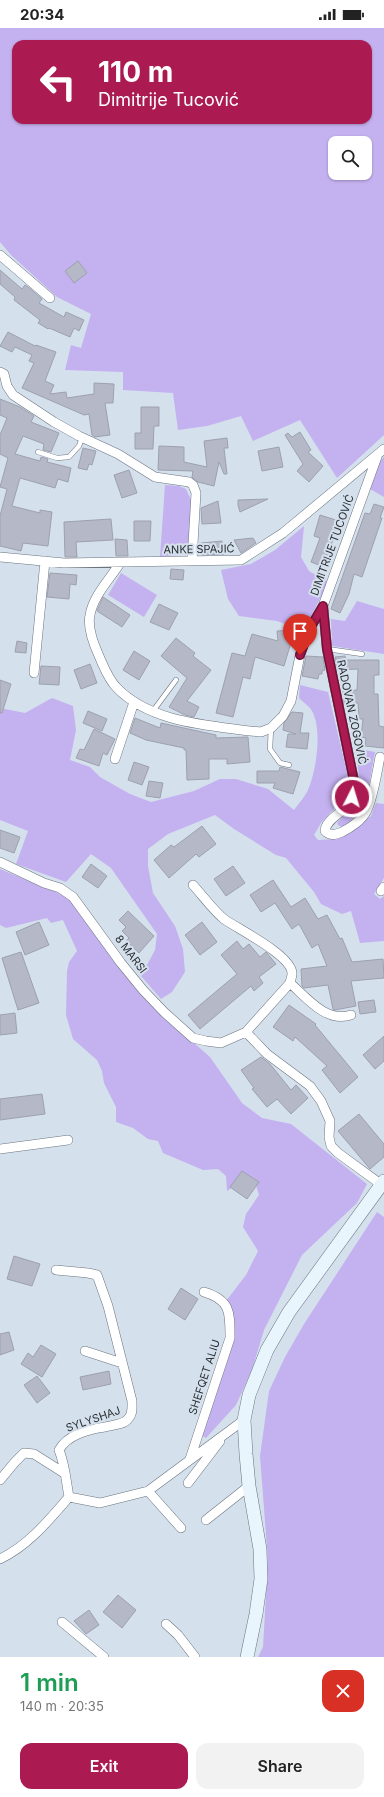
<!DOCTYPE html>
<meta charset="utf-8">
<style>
body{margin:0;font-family:Inter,sans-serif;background:#f2f2f2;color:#222;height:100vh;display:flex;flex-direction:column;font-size:15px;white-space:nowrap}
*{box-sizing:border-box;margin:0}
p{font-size:13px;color:#767676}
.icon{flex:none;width:22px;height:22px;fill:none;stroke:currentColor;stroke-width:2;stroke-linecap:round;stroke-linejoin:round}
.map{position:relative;height:1629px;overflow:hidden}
.sheet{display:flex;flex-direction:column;background:#fff;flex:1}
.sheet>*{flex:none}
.banner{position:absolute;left:12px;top:12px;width:360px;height:84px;border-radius:12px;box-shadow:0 1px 3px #0004;background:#ab1a50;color:#fff;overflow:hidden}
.controls{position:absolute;left:328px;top:108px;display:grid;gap:8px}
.controls a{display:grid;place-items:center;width:44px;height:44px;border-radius:8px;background:#fff;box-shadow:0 1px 3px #0004;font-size:20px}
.pin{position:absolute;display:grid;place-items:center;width:34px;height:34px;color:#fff;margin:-41px -17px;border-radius:50% 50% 50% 0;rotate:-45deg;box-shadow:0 0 4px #0007}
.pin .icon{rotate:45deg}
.me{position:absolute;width:44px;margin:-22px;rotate:5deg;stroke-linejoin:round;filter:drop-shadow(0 0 3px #0008)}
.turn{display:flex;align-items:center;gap:14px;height:84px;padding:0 20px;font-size:18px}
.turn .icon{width:52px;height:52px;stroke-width:2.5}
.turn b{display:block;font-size:28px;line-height:34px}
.round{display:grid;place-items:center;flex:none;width:42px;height:42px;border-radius:12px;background:#f2f2f2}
.summary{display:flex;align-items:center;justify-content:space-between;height:68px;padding:0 20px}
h1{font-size:24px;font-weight:600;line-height:30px;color:#1e9e55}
.button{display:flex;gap:8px;margin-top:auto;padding:8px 20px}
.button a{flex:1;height:46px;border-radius:12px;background:#ab1a50;color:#fff;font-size:16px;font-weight:600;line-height:46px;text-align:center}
.button a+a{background:#f2f2f2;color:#222}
.status{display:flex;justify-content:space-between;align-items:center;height:28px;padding:0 20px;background:#fff;direction:ltr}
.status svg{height:11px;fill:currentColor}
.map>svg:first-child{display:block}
</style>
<div class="status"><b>20:34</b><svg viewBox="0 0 49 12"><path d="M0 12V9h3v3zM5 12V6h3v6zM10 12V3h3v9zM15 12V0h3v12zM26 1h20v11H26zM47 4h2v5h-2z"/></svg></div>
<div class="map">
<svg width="384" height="1629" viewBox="0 0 384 1629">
<rect width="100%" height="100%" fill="#d5e0ed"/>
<path fill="#c4b1f0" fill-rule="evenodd" d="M0,0H384V407L337,450L300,392L253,413L241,388L207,398L178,402L173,365L123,362V344L65,342L71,317L81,320L91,286L57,269L11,227L0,214ZM16,16H368V92H16ZM335,115H365V145H335Z
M384,429V469L370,461L381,432Z
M165,457L179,458L186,461L191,472L189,525L160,529Z
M304,498L301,529L309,543L328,554L304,603L277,593L239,588L228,571L221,542L251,536L275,522Z
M121,545L157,567L144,589L108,567Z
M357,573L384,581V626L332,618L331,591L345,593Z
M300,657L328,664L349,753L346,768L321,795L314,807L318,812L337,811L357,800L371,788L376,775L384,776V850L374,866L380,871L384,868V913L360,915L351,883L342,886L321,876L314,864L286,830L276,827L234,801L215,787L168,806L148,821V838L153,865L175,898L183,921L185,944L172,964L161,971L141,948L155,922L157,906L111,840L91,826L66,854L16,836L28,803L0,792V680L25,685L52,670L73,678L76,702L70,732L90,739L100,749L130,766L151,774L194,763L220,751H236L268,761L294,782C298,776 303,771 307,764C316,746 324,698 310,680C307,677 302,673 299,670Z
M355,720L375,724C369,752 369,782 344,798H339L337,795C343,787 352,778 356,769C362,753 357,736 355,720Z
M0,841L58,865L72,873L94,901L123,944L151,977L210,1029L242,1075L262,1090L291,1096L367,1156L357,1175L302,1227L264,1302L252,1342L236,1377L206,1410L199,1406L232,1310L226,1273L246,1247L258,1223L243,1199L246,1186L259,1167L255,1154L244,1151L227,1163L226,1148L218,1141L203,1142L163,1125L158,1113L148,1111L133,1100L116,1094V1079L104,1055L102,1043L97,1032L73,1011L66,987L67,943L69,934L77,923L63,892L51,895L47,890L6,900L0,897Z
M377,1184L384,1189V1629H258L263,1619L268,1533L260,1428L269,1363L285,1329L304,1296Z"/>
<path fill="#b5b8c7" stroke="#9da1af" d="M78,233L87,245L74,255L65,243Z
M0,242L22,261L25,257L28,259L42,271L39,275L64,289L66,284L84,292L79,303L74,300L70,309L49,300L48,301L38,295L40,292L14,272L15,269L0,256Z
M8,304L35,318L36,317L56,324L45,353L54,357L50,366L66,364L67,370L94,366V355L114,356L113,375H105L110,407L95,409L92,407L89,386L84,387L22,360L34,335L29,333L32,327L15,319L12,324L0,318Z
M0,371L20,379L34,388L31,394L59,405L51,424L43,422L44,416L23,408L15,426L40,433L41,429L48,431L47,434L71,440L68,454L58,451L55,460L20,450L12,478L40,485V482L52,484L48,518L23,515L21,523L0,518V488L7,461L0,459L8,430L0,426V407L7,390L0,387Z
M141,379H159V398H154L153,421H135V405H141Z
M300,404L311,422L308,424L323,438L309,454L297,443L303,436L285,407L288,405L292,409Z
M227,410L228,420H224L227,446H224L219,434L214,458L198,454L192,449L193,443L158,442L159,418L184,419V434L207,439L204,413Z
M279,419L283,439L262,443L258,423Z
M83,420L96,423L92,437L89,436L87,442L78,440Z
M129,442L137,465L122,470L114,447Z
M268,471L240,484L238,477V472Z
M218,473L221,495L202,496L201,480Z
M374,476L384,479L380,490H382L362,549L354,546L349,566L340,585L331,581L365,485L370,486Z
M320,487L339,493L324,539L311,534L320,510L314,508Z
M111,491L113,512L76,514L77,529H65L64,494Z
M134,493H151L150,513H134Z
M253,510L256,515L241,525L234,512Z
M115,511L127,512L128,528H116Z
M222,513L224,526L202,527L201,515Z
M171,541L184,542L183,552L170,551Z
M50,545L77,547L76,557L70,556L69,571L47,569Z
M103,569L130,587L122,599L97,583Z
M159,576L178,585L169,602L150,594Z
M292,602V611L284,638L255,629L250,651L243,649L233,689L216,685L232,625L245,628L252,606L278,613L277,603Z
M176,610L195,625L193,628L211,642L187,673L199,679L194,689L185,687L169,679L187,650L161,628Z
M17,613L27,615L26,625L15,624Z
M134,623L150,633L139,652L123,642Z
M306,628L323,629L325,642L322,643V646H319L318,651L302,648Z
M345,628L346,632H379V647H374V666H378L379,698L384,699V720L365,718L366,710L361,709L363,691H359L358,675L344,676L343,663L357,662L358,641L337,642L335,629Z
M90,636L97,655L81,661L74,642Z
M41,638L60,639L59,657L39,656Z
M0,652L11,656L2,685H0Z
M88,683L107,691L102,703L83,695Z
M292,684L303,685L300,705H309L307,721L286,719L288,706H296L283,702L284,695Z
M135,690L160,700L161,695L216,707V710L248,709L250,734L227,736V731H209V751L187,752L186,722H184V720L146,712L130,705Z
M94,701L115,711L107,727L103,725L99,738L76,730L80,721L84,722Z
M134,734L149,739L142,757L128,752Z
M280,739L300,744L293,766L273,760L275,755H257V743H279Z
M149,753L163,755L160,770L146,768Z
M202,798L216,816L199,829L196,826L169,850L154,832L171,817L174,819Z
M0,802L20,809L14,825L0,820Z
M91,836L107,848L98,860L82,849Z
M233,838L245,855L226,868L214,851Z
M273,852L291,879L305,870L318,891L327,887L340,911L342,910L352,934L383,931L384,950L351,953L356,978L335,982L333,981L328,957L304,960L302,958L301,941L327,938L318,916L312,920L299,896L292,901L275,875L261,884L250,867Z
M128,883L154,908L139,925L126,913L129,910L122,903L126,899L119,892Z
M39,894L49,917L25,927L16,904Z
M202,894L217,914L200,927L185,907Z
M237,913L243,921L249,916L260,929L266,924L276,936L259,949L263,955L254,963L251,958L200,1001L188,987L237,946L221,927Z
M21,924L39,975L18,982L2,930Z
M374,972L376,984L360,986L358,974Z
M289,977L316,996L315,997L358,1049L340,1065L322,1042L327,1038L295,1009L293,1013L273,999Z
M15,985L17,1005L0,1007V987Z
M384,1008V1033L375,1041L363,1027Z
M261,1029L270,1036L291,1062L296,1057L308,1070L291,1086L277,1071L267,1079L252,1061L254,1060L241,1042Z
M42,1066L45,1086L0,1092V1071Z
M359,1086L384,1116V1129L370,1141L338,1103Z
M242,1143L259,1154L247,1171L230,1159Z
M14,1228L40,1236L32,1258L7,1251Z
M181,1260L198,1271L185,1292L168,1281Z
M9,1304L14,1322L0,1327V1306Z
M41,1317L56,1326L42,1349L21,1336L28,1325L33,1329Z
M109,1343L111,1356L83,1362L80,1349Z
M37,1348L50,1365L37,1375L24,1357Z
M118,1567L136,1582L122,1600L103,1584Z
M89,1582L99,1597L86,1606L74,1593Z"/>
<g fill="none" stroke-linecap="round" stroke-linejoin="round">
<defs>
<path id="lane" d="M38,424L57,430L69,429L79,418L82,410
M327,621L362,626
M153,683L176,652
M271,700L270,721L280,735L289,737"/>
<path id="street" d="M0,227L50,270
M0,344L4,346L7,358L13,367L54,394L79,408L118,426L155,449L189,454L193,457L196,465L192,533
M0,529L64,535L241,532L283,505L384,421
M120,535C110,551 93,568 90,587C87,600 94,617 99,628C104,639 108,651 117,660C150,694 206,697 250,703L261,704L271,700L283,688L291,673L300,627L309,602L323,578L378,426
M323,578L327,621L354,753C353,763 351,771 345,779C339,787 326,792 325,803C330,808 335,807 342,804C350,800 362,792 366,784C373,771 377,744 380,729
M34,645L45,533
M115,731L134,674
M0,834L44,855L60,860L73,869L121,935L143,962L164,984L193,1010L206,1013L221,1015L246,1004
M193,857C203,868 213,882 224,891C238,901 293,928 292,946C292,949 290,953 290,955L246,1004L267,1026L310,1058L321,1073L330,1093L329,1109L331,1118L338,1125L382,1157
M381,863L384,859
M290,955C307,970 326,995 351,987
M0,1121L68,1112
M56,1242L88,1245L97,1247L108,1278L132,1373C132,1380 133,1386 128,1391C123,1397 112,1397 105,1399C89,1401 67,1407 59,1422C65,1436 66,1453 69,1469
M85,1323L122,1335
M190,1431L230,1310C230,1285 231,1272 204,1264
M0,1452L15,1434L24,1425L34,1426L64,1445
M188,1455L220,1413
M148,1463L181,1500
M69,1469L100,1475L148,1463L244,1392
M206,1492L249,1458
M0,1531C29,1517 48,1493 69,1469
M62,1594L104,1629
M166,1596L178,1607L195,1629"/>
<path id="secondary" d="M247,1629L256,1586L261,1551L260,1521L249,1458L246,1426L244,1392L249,1367L267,1322L289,1284L384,1153"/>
</defs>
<use href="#lane" stroke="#6a747f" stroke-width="5.5"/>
<use href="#street" stroke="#6a747f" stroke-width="10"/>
<use href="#secondary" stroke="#6a747f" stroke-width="14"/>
<use href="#lane" stroke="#fff" stroke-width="4.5"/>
<use href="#street" stroke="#fff" stroke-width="9"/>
<use href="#secondary" stroke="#e8f5fc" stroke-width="13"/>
</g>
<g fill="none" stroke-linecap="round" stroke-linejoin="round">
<defs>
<path id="route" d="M300,627L309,602L323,578L327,621L354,753L352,769"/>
</defs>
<use href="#route" stroke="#6f1134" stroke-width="10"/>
<use href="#route" stroke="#ab1a50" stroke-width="7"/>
</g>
<g text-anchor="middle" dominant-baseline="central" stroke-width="4" stroke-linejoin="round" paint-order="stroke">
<g font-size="11" fill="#2a2f33" stroke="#d5e0ed">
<text transform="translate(332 517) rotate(-70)">DIMITRIJE TUCOVIĆ</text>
<text transform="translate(199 521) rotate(-1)">ANKE SPAJIĆ</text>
<text transform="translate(352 684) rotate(78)">RADOVAN ZOGOVIĆ</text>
<text transform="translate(131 926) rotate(53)">8 MARSI</text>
<text transform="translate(204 1349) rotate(-72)">SHEFQET ALIU</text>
<text transform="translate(93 1391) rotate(-19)">SYLYSHAJ</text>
</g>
</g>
</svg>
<div class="controls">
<a><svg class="icon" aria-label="search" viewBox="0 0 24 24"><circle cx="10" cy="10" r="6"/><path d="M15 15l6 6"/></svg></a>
</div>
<div class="pin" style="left:300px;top:627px;background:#d93025"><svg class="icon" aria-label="arrive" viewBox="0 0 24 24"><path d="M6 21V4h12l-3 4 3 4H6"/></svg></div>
<svg class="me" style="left:352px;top:769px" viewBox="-20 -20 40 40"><circle r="17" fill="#ab1a50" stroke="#fff" stroke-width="3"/><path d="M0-11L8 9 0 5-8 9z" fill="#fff"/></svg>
<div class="banner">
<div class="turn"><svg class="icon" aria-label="left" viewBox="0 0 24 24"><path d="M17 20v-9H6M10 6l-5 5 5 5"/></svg><div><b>110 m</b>Dimitrije Tucović</div></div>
</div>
</div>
<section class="sheet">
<div class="summary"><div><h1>1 min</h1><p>140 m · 20:35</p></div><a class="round" style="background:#d93025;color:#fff"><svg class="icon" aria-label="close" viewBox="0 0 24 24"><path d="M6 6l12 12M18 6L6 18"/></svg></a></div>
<div class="button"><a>Exit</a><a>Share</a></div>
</section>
